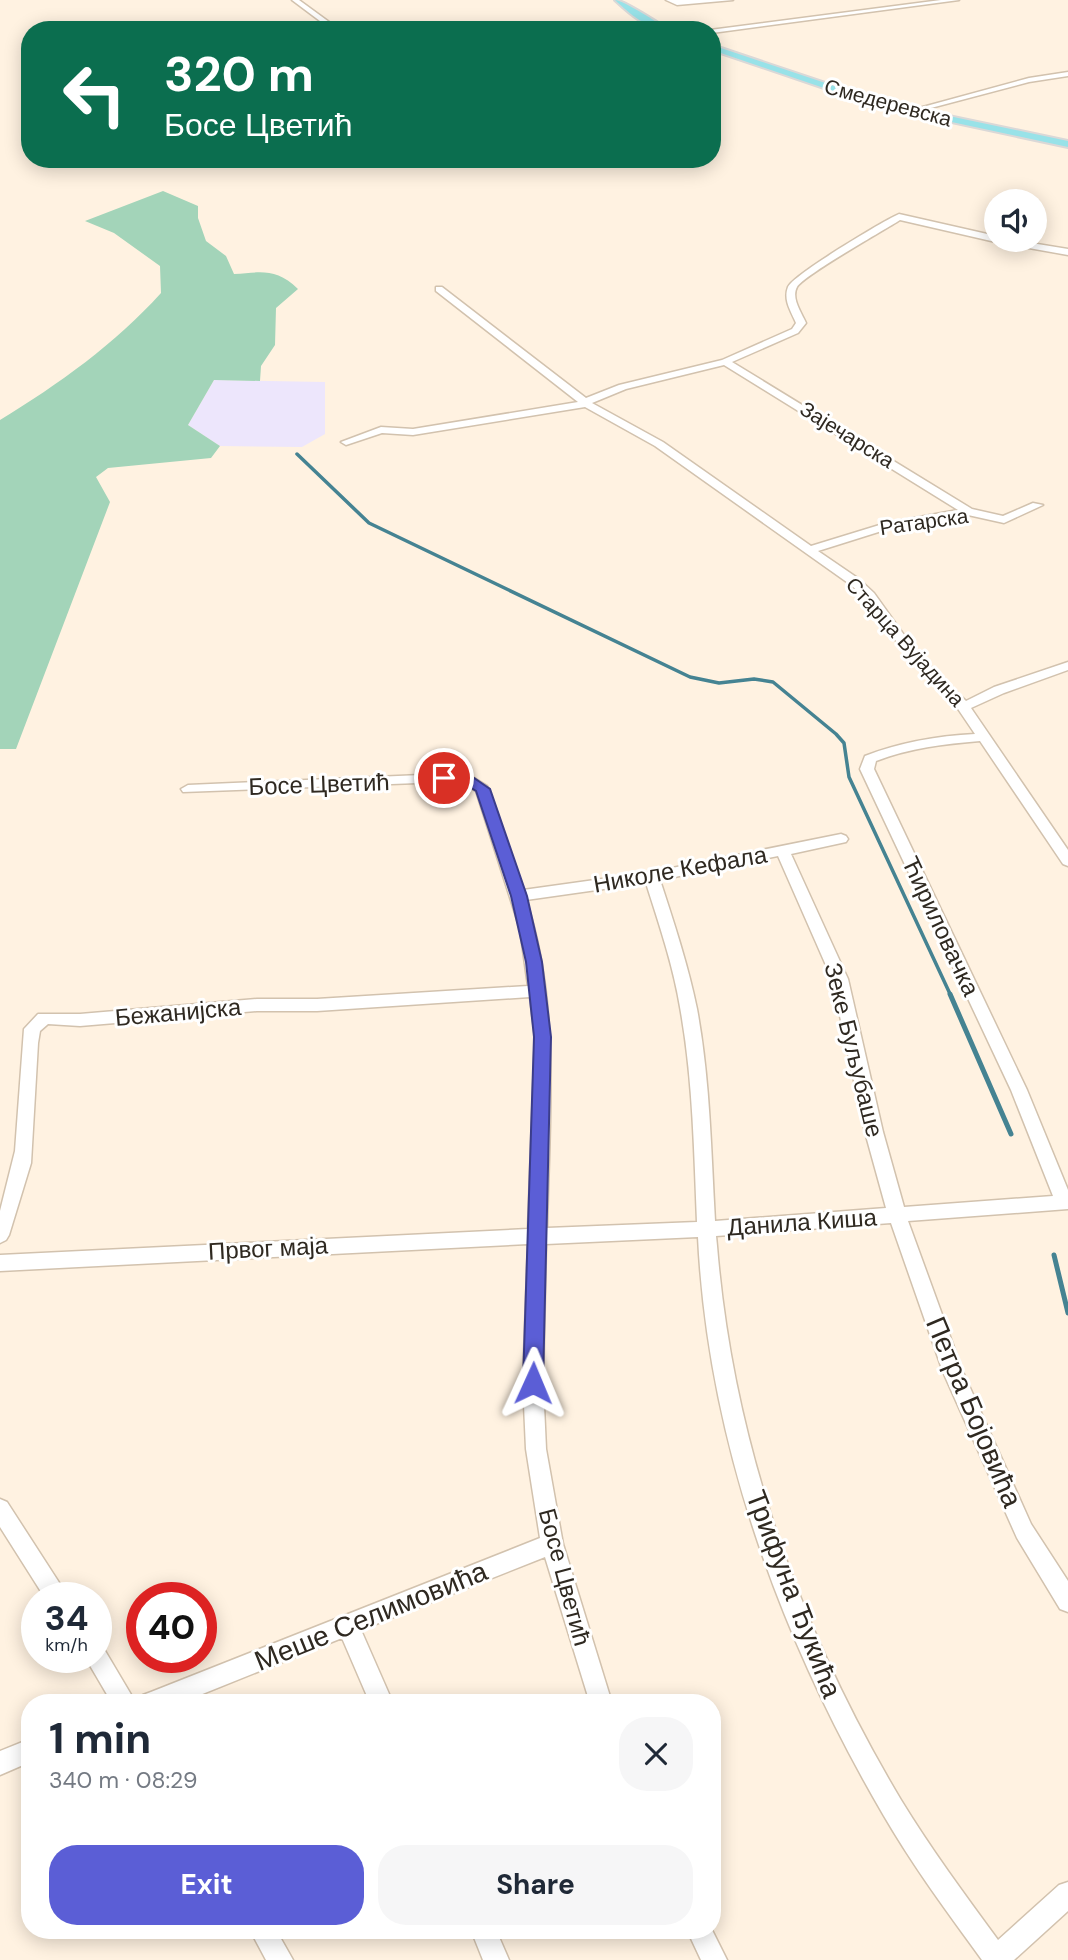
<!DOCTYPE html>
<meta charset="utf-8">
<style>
body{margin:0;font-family:"DM Sans",sans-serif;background:#f6f6f7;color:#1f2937;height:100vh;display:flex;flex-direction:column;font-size:26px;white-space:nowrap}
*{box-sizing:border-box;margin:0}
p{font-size:23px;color:#747a83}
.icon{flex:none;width:38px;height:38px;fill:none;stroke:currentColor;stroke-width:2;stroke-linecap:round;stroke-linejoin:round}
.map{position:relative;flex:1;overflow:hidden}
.side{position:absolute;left:21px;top:1694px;width:700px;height:245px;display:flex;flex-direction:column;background:#fff;border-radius:28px;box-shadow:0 4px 18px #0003}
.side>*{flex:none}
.banner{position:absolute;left:21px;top:21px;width:700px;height:147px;border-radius:28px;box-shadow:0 4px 18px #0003;background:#0b6e4f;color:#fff;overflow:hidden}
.buttons{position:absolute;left:984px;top:189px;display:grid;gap:14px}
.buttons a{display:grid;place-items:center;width:63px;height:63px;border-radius:50%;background:#fff;box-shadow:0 4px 18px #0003;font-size:35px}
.speed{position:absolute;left:21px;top:1582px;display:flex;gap:14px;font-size:35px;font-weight:700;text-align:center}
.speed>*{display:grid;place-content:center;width:91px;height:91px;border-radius:50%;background:#fff;box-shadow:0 4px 18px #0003;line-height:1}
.speed small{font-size:18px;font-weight:400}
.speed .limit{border:10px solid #d22;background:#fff;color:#111}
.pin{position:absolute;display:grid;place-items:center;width:60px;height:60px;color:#fff;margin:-30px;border:4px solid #fff;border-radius:50%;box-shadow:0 2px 7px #0007}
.me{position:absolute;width:77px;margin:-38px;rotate:1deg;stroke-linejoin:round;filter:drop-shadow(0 0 5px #0008)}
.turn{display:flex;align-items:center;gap:24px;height:147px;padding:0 28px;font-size:32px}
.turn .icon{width:91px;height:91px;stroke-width:2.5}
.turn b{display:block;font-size:49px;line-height:60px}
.round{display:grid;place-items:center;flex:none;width:74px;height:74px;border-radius:28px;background:#f6f6f7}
.head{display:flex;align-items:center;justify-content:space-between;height:119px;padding:0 28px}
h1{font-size:42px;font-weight:700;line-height:52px}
.primary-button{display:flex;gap:14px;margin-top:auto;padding:14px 28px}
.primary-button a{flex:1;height:80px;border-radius:28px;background:#5b5ed6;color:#fff;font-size:28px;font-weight:700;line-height:80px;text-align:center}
.primary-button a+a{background:#f6f6f7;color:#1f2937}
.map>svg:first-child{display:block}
</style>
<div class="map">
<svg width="1068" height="1960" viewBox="0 0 1068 1960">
<rect width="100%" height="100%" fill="#fff2e1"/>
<path fill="#ede6fc" d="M214,380L325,382V434L302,447L220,446L188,425Z"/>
<path fill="#a3d4b9" d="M163,191L198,206V218L206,241L226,256L234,274C262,272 276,268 298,289L276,308L275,345L261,366L260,381L214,380L188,425L220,446L211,458L108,468L96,477L110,502L16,749H0V420C59,384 115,344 161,293L160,266L114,233L85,221Z"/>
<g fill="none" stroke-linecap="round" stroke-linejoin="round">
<path stroke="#458392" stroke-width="3.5" d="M297,454L369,523L690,677L719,683L754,679L773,682L836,734L844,743L849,777L951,996"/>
<path stroke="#458392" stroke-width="5" d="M950,994L1011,1134
M1054,1255L1068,1313"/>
<defs>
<path id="minor" d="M292,0H299L340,30H332Z
M666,0H733L677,5Z
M941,0H959L712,33V30H710Z
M1068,72V76L1029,82L912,113L908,111L1029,78Z
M899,214L996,236V240H1013L1068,249V255L1000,243L900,220C883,231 804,275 797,287C791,298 801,312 806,323L798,333L732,362L972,509L1003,516L1033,503L1043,505L1004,523L968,515L888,529L818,551L859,579L874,593L917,653L966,701L994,687L1068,662V670L1004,693L971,708L1068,850V866L1063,864L980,741C944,744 910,748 876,761L874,769L1027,1090L1068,1190V1209L908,1221L963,1372L1031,1524L1068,1581V1612L1060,1609L1017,1538L943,1372L891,1223L716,1236L717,1246C733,1443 800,1631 901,1800C931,1849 965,1895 998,1940L1059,1885L1068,1882V1911L1014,1960H982C948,1913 913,1866 884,1816C781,1640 708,1441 698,1237L546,1244L543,1383L546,1449L563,1544L612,1703H590L545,1557L361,1630L393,1703H370L342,1638L180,1703H140L143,1695L151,1692L540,1538L526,1449L523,1383L528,1244L0,1271V1255L528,1229L535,1037L530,997L317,1011H257L80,1026L48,1024L40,1031L38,1043L31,1163L9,1235L6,1240L0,1243V1211L15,1151L24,1029L38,1014H80L257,999H317L528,986L520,929L476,791L465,785L444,782L183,792L181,789L188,785L444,774L474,778L487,786L523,890L652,872L841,834L846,836L848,839L846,842L791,854L848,979L883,1132L904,1207L1053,1196L1011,1090L860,769L865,756C901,742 937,736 975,734L954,703L909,659L866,599L851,585L655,446L585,407L413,435L382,433L346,445L341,442L381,427L413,429L578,402L436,291V287H442L586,398L619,385L722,360L792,329L796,323C791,311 783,300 788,287C793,275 883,221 899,214ZM724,365L958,510L886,523L811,546L663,442L592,403L626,389ZM778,856L832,979L865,1132L886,1208L715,1221C711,1150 710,1079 697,1009C688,965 674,923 660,880ZM646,883C659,924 673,965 680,1007C693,1078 694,1150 697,1222L547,1228C549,1119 561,1005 526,900Z
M0,1499L7,1502L69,1598H45L0,1527Z
M96,1646L104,1649L136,1703H112L85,1657H96Z
M30,1739V1762L0,1775V1751Z
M250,1930H276L293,1960H266Z
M471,1930H496L509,1960H483Z
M687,1930H712L727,1960H701Z"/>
<path id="major" d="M615,0C623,0 660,24 669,30C648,30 630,14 615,0Z
M712,45L882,102L1068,141V147L877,106L712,50Z"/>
</defs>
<use href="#minor" stroke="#d2c2ae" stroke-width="3"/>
<use href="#major" stroke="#dad8d7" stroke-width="4"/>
<use href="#minor" fill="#fff" fill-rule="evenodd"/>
<use href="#major" fill="#98e2e8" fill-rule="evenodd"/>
</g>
<path fill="#5b5ed6" stroke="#3b3d8b" stroke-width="2" d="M444,774L474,778L490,789L527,896L542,962L551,1037L543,1383L540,1389L533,1392L526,1389L523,1383L534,1037L526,962L511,896L476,791L466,785L439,781V775Z"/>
<g text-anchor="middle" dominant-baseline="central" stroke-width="6" stroke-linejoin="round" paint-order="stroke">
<g font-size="21" fill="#2f2921" stroke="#fff">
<text transform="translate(888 103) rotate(15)">Смедеревска</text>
<text transform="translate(847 435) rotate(32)">Зајечарска</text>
<text transform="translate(924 522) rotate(-8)">Ратарска</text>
<text transform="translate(905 642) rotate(48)">Старца Вујадина</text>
</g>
<g font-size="24" fill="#2f2921" stroke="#fff">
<text transform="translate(319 784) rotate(-2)">Босе Цветић</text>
<text transform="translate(680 869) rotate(-10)">Николе Кефала</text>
<text transform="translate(941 926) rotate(65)">Ћириловачка</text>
<text transform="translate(178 1012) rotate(-5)">Бежанијска</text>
<text transform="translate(854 1050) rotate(76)">Зеке Буљубаше</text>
<text transform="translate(802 1222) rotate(-4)">Данила Киша</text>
<text transform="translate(268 1248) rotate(-3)">Првог маја</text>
<text transform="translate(565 1577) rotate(75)">Босе Цветић</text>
</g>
<g font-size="28" fill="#2f2921" stroke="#fff">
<text transform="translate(974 1412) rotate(67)">Петра Бојовића</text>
<text transform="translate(794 1594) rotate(69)">Трифуна Ђукића</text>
<text transform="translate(371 1616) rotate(-22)">Меше Селимовића</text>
</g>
</g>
</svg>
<div class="buttons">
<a><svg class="icon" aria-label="sound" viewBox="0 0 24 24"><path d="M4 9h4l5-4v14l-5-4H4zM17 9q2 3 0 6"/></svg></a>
</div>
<div class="speed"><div>34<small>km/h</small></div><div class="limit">40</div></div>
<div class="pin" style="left:444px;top:778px;background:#d93025"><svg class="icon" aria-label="arrive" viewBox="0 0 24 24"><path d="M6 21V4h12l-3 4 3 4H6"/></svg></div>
<svg class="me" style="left:533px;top:1383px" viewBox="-20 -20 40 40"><path d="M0-17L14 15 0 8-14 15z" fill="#5b5ed6" stroke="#fff" stroke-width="4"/></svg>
<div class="banner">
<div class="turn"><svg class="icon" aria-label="left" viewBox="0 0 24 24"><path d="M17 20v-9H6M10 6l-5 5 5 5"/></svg><div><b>320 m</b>Босе Цветић</div></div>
</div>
<section class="side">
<div class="head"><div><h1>1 min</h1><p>340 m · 08:29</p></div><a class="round"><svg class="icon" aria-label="close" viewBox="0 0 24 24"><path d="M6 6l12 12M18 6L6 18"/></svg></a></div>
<div class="primary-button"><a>Exit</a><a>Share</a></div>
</section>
</div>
